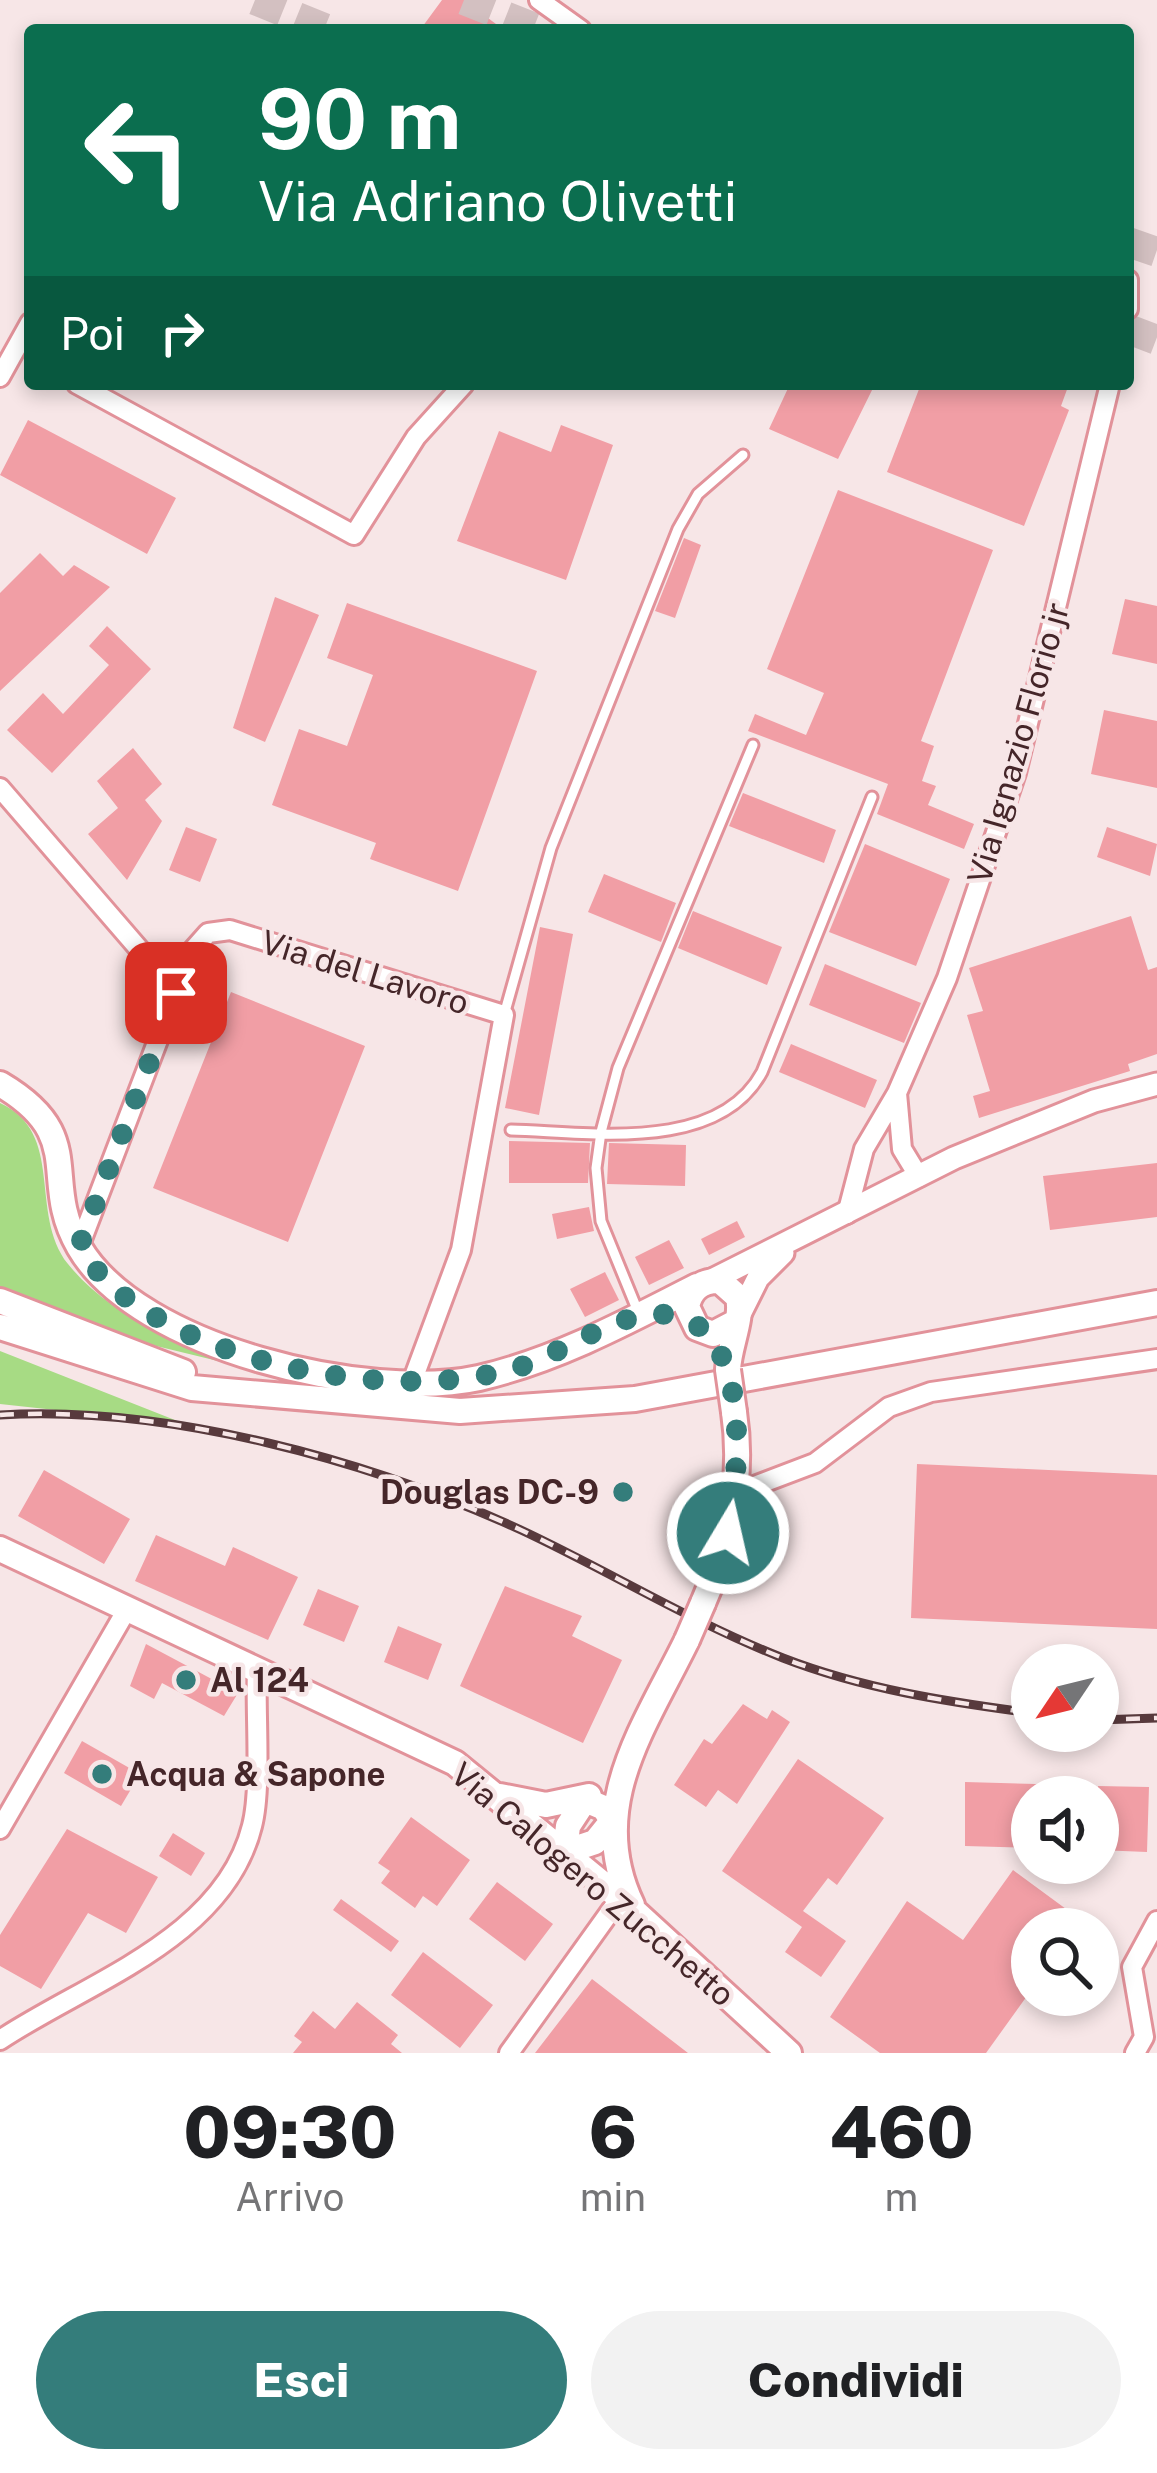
<!DOCTYPE html>
<html lang="it">
<style>
body{margin:0;font-family:"Public Sans",sans-serif;background:#f2f2f2;color:#202124;height:100vh;display:flex;flex-direction:column;font-size:45px;white-space:nowrap}
*{box-sizing:border-box;margin:0}
p{font-size:39px;color:#757577}
.icon{flex:none;width:66px;height:66px;fill:none;stroke:currentColor;stroke-width:2;stroke-linecap:round;stroke-linejoin:round}
.map{position:relative;height:2053px;overflow:hidden}
.details{display:flex;flex-direction:column;background:#fff;flex:1}
.details>*{flex:none}
.banner{position:absolute;left:24px;top:24px;width:1110px;height:366px;border-radius:12px;box-shadow:0 6px 18px #0003;background:#0b6e4f;color:#fff;overflow:hidden}
.needle{width:78px;rotate:235deg}
.controls{position:absolute;left:1011px;top:1644px;display:grid;gap:24px}
.controls a{display:grid;place-items:center;width:108px;height:108px;border-radius:50%;background:#fff;box-shadow:0 6px 18px #0003;font-size:60px}
.pin{position:absolute;display:grid;place-items:center;width:102px;height:102px;color:#fff;margin:-51px;border-radius:24px;box-shadow:0 6px 18px #0006}
.me{position:absolute;width:132px;margin:-66px;rotate:9deg;stroke-linejoin:round;filter:drop-shadow(0 0 9px #0008)}
.turn{display:flex;align-items:center;gap:42px;height:252px;padding:0 36px;font-size:54px}
.turn .icon{width:156px;height:156px;stroke-width:2.5}
.turn b{display:block;font-size:84px;line-height:102px}
.then{display:flex;align-items:center;height:114px;padding:0 36px;background:#0003;gap:24px;font-size:45px}
.eta{display:flex;justify-content:space-evenly;align-items:center;height:204px;text-align:center}
.eta b{font-size:72px;font-weight:800;line-height:84px}
.action{display:flex;gap:24px;margin-top:auto;padding:24px 36px}
.action a{flex:1;height:138px;border-radius:72px;background:#347d7b;color:#fff;font-size:48px;font-weight:800;line-height:138px;text-align:center}
.action a+a{background:#f2f2f2;color:#202124}
.map>svg:first-child{display:block}
</style>
<div class="map">
<svg width="1157" height="2053" viewBox="0 0 1157 2053">
<rect width="100%" height="100%" fill="#f7e6e7"/>
<path fill="#a7db84" d="M0,1103C66,1133 28,1213 68,1264C126,1336 229,1358 313,1384L115,1336L0,1292Z
M0,1351L185,1424L0,1404Z"/>
<path fill="#f19ea5" d="M442,0H464L504,30H420Z
M790,384H875L838,459L769,429Z
M921,384H1069L1061,406L1069,410L1024,526L887,472Z
M28,420L176,498L147,554L0,475Z
M561,425L613,445L566,580L457,541L499,431L551,452Z
M838,490L993,550L921,741L934,746L922,781L936,786L928,805L974,824L964,849L877,814L888,784L748,731L755,714L806,735L824,693L767,669Z
M684,538L701,545L675,618L655,611Z
M40,553L63,576L74,565L110,587L0,691V593Z
M275,597L319,615L265,742L233,728Z
M1125,599L1157,606V664L1112,654Z
M347,603L537,671L458,891L370,859L376,843L272,805L299,729L347,746L373,675L327,658Z
M107,626L151,669L52,773L7,730L43,693L63,714L109,665L89,646Z
M1104,710L1157,721V788L1091,774Z
M133,748L162,784L145,800L162,821L127,880L88,834L118,808L97,781Z
M743,793L836,830L824,863L729,826Z
M186,827L217,839L200,882L169,870Z
M1107,827L1157,844L1150,876L1097,857Z
M865,844L950,879L916,966L829,932Z
M604,874L676,903L661,942L588,912Z
M693,911L782,947L767,985L678,948Z
M1131,916L1148,970L1157,967V1054L1128,1064L1130,1071L979,1118L973,1096L990,1091L967,1015L983,1011L969,968Z
M540,927L573,934L539,1115L505,1108Z
M825,964L921,1003L904,1043L809,1005Z
M231,992L365,1046L288,1242L153,1188Z
M791,1044L877,1080L865,1108L779,1072Z
M509,1141L590,1143L588,1183H509Z
M609,1143L686,1145L685,1186L607,1184Z
M1157,1163V1217L1050,1230L1043,1176Z
M589,1207L594,1231L557,1239L552,1214Z
M737,1221L745,1237L709,1255L701,1239Z
M669,1240L684,1268L649,1285L635,1257Z
M605,1272L619,1300L585,1317L570,1289Z
M917,1464L1157,1475V1629L911,1618Z
M44,1470L130,1519L104,1564L18,1516Z
M156,1535L225,1566L233,1547L298,1577L268,1640L135,1581Z
M505,1586L582,1616L572,1636L622,1660L583,1743L460,1686Z
M318,1589L359,1606L344,1642L303,1625Z
M398,1626L442,1644L428,1680L384,1662Z
M146,1644L238,1693L224,1716L162,1683L154,1699L130,1686Z
M743,1704L767,1719L772,1710L790,1722L737,1804L718,1790L706,1807L674,1785L704,1739L712,1744Z
M82,1741L140,1774L121,1806L64,1773Z
M798,1759L884,1818L837,1885L828,1878L803,1911L846,1941L821,1977L785,1952L802,1927L722,1871Z
M965,1782L1074,1785V1797H1032V1848L965,1846Z
M1098,1786L1149,1787L1147,1852L1098,1850Z
M411,1817L470,1860L437,1906L423,1896L415,1908L381,1883L390,1871L378,1863Z
M67,1829L158,1877L126,1933L88,1913L41,1989L0,1966V1935Z
M173,1833L205,1853L191,1876L159,1856Z
M1013,1870L1081,1920L1075,1929H1032V1989L986,2053H880L830,2017L907,1901L963,1940Z
M497,1882L553,1924L525,1961L469,1919Z
M341,1899L399,1941L391,1952L333,1910Z
M423,1952L493,2005L460,2048L391,1995Z
M592,1979L688,2053H535Z
M357,2002L398,2035L391,2044L402,2053H293L302,2042L294,2036L313,2011L335,2029Z"/>
<g fill="none" stroke-linecap="round" stroke-linejoin="round">
<path stroke="#d3c0c1" stroke-width="30" stroke-dasharray="30 15" stroke-linecap="butt" d="M255,0L329,30
M464,0L540,30
M1128,242L1157,252
M1128,329L1157,340"/>
<defs>
<path id="service" d="M504,1015L551,848L678,529L698,494L743,455
M511,1130C588,1132 718,1154 762,1072L872,797
M639,1314L601,1221L596,1168L601,1132L618,1068L753,745"/>
<path id="minor" d="M539,0L581,30
M1128,280V309
M0,377L30,323
M77,384L354,535L416,437L464,384
M0,788L177,993
M897,1093L902,1149L919,1177
M847,1214L864,1149L897,1093L947,978L1016,773L1110,384
M79,1247L192,951L208,933L230,930L504,1015L461,1250L412,1382
M736,1493L815,1463L889,1407L931,1392L1157,1359
M0,1829L126,1611
M0,2040C87,1982 224,1939 252,1826C262,1788 255,1711 257,1670
M509,2053L620,1898
M1135,2053L1144,2037L1132,1967L1157,1921"/>
<path id="tertiary" d="M712,1280L954,1158L1094,1101L1157,1084
M740,1314L758,1278L783,1253"/>
<path id="secondary" d="M0,1084C90,1137 39,1178 79,1247C138,1349 370,1402 479,1378C556,1360 627,1322 697,1286
M0,1301L183,1372
M0,1327L192,1388L460,1411L635,1399L1157,1303
M728,1370C729,1346 743,1319 738,1297L720,1281C702,1280 690,1289 687,1307L697,1328L713,1334L736,1322
M0,1549L455,1763L620,1898L789,2053
M703,1603C730,1542 744,1479 734,1412
M500,1796L546,1805L589,1796
M585,1800L604,1808L612,1821L595,1842L565,1852L568,1826Z
M632,1905C585,1807 644,1728 687,1640"/>
</defs>
<use href="#service" stroke="#e2929a" stroke-width="15"/>
<use href="#minor" stroke="#e2929a" stroke-width="24"/>
<use href="#tertiary" stroke="#e2929a" stroke-width="27"/>
<use href="#secondary" stroke="#e2929a" stroke-width="30"/>
<use href="#service" stroke="#fff" stroke-width="9"/>
<use href="#minor" stroke="#fff" stroke-width="18"/>
<use href="#tertiary" stroke="#fff" stroke-width="21"/>
<use href="#secondary" stroke="#fff" stroke-width="24"/>
<defs>
<path id="rail" d="M0,1415C167,1405 369,1460 521,1530C609,1571 693,1623 783,1658C863,1689 948,1702 1032,1713
M1098,1720L1157,1718"/>
</defs>
<use href="#rail" stroke="#583a3d" stroke-width="9"/>
<use href="#rail" stroke="#f7e6e7" stroke-width="4.5" stroke-dasharray="14" stroke-linecap="butt"/>
<defs>
<path id="secondary-bridge" d="M728,1370L734,1412
M687,1640L703,1603"/>
</defs>
<use href="#secondary-bridge" stroke="#e2929a" stroke-width="30" stroke-linecap="butt"/>
<use href="#secondary-bridge" stroke="#fff" stroke-width="24"/>
</g>
<g fill="none" stroke-linecap="round" stroke-linejoin="round">
<path stroke="#347d7b" stroke-width="21" stroke-dasharray="0 37.8" d="M176,993L79,1247C90,1261 101,1278 115,1289C210,1368 399,1402 516,1368C564,1354 621,1307 671,1315C754,1329 739,1473 728,1533"/>
</g>
<g fill="#347d7b" stroke="#f7e6e7" stroke-width="4.5">
<circle cx="623" cy="1492" r="12"/>
<circle cx="186" cy="1680" r="12"/>
<circle cx="102" cy="1774" r="12"/>
</g>
<g text-anchor="middle" dominant-baseline="central" stroke-width="9" stroke-linejoin="round" paint-order="stroke">
<g font-size="33" fill="#452629" stroke="#f7e6e7">
<text transform="translate(1018 743) rotate(-74)">Via Ignazio Florio jr</text>
<text transform="translate(365 972) rotate(17)">Via del Lavoro</text>
<text transform="translate(593 1884) rotate(40)">Via Calogero Zucchetto</text>
</g>
<g font-size="33" font-weight="bold" fill="#452629" stroke="#f7e6e7" text-anchor="start">
<text x="599" y="1492" text-anchor="end">Douglas DC-9</text>
<text x="210" y="1680">Al 124</text>
<text x="126" y="1774">Acqua &amp; Sapone</text>
</g>
</g>
</svg>
<div class="controls">
<a><svg class="needle" viewBox="-14 -14 28 28"><path d="M0-13l5 13h-10z" fill="#e53935"/><path d="M0 13l5-13h-10z" fill="#757577"/></svg></a>
<a><svg class="icon" aria-label="sound" viewBox="0 0 24 24"><path d="M4 9h4l5-4v14l-5-4H4zM17 9q2 3 0 6"/></svg></a>
<a><svg class="icon" aria-label="search" viewBox="0 0 24 24"><circle cx="10" cy="10" r="6"/><path d="M15 15l6 6"/></svg></a>
</div>
<div class="pin" style="left:176px;top:993px;background:#d93025"><svg class="icon" aria-label="arrive" viewBox="0 0 24 24"><path d="M6 21V4h12l-3 4 3 4H6"/></svg></div>
<svg class="me" style="left:728px;top:1533px" viewBox="-20 -20 40 40"><circle r="17" fill="#347d7b" stroke="#fff" stroke-width="3"/><path d="M0-11L8 9 0 5-8 9z" fill="#fff"/></svg>
<div class="banner">
<div class="turn"><svg class="icon" aria-label="left" viewBox="0 0 24 24"><path d="M17 20v-9H6M10 6l-5 5 5 5"/></svg><div><b>90 m</b>Via Adriano Olivetti</div></div>
<div class="then">Poi<svg class="icon" aria-label="right" viewBox="0 0 24 24"><path d="M7 20v-9h11M14 6l5 5-5 5"/></svg></div>
</div>
</div>
<section class="details">
<div class="eta">
<div><b>09:30</b><p>Arrivo</p></div>
<div><b>6</b><p>min</p></div>
<div><b>460</b><p>m</p></div>
</div>
<div class="action"><a>Esci</a><a>Condividi</a></div>
</section>
